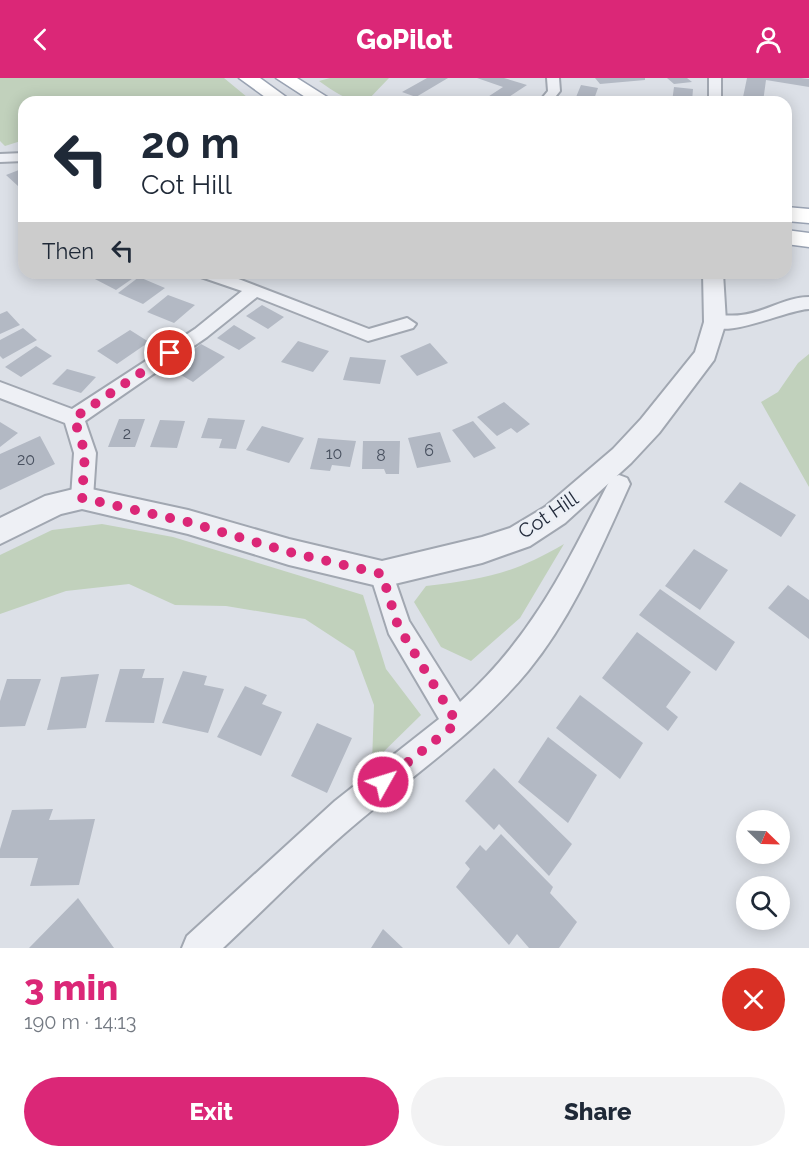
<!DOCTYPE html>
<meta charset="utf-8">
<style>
body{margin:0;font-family:Raleway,sans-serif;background:#f2f2f3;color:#1f2937;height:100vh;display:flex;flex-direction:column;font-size:22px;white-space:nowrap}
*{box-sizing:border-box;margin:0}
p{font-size:20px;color:#747a83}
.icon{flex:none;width:33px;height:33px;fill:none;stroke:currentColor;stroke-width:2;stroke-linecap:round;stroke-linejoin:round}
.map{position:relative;height:870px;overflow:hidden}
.panel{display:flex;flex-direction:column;background:#fff;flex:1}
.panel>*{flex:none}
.hud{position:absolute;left:18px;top:18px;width:774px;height:183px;border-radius:18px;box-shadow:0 3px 15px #0003;background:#fff;color:#1f2937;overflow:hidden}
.needle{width:39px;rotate:113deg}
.fabs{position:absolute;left:736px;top:732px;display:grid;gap:12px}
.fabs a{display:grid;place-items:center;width:54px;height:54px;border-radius:50%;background:#fff;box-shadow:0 3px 15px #0003;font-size:30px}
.pin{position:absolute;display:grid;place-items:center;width:51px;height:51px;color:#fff;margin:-26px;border:3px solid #fff;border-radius:50%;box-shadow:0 2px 6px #0007}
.me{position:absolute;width:66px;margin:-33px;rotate:51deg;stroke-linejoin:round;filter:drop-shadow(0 0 4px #0008)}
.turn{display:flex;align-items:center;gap:21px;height:126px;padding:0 24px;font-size:27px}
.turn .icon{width:78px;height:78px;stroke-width:2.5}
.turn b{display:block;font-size:42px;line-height:51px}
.then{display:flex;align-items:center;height:57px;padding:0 24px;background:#0003;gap:12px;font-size:22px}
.round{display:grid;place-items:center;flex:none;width:63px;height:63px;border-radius:32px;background:#f2f2f3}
.headline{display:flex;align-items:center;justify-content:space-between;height:102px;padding:0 24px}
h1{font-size:36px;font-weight:800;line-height:45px;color:#db2777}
.button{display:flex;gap:12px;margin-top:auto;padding:12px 24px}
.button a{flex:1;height:69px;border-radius:36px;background:#db2777;color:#fff;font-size:24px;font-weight:800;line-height:69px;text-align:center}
.button a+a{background:#f2f2f3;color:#1f2937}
header{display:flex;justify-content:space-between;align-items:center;height:78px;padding:0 24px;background:#db2777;color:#fff;font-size:27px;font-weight:800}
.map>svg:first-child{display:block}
</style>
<header><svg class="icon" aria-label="back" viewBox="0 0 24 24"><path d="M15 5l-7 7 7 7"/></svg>GoPilot<svg class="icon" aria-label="person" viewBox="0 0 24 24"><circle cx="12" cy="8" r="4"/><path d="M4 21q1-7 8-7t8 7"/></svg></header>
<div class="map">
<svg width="809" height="870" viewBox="0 0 809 870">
<rect width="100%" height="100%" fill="#dce0e7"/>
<path fill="#c1d1bc" d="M0,0H224L253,24H24V62L5,68L0,63Z
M330,0H389L366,24C348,24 333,13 319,3Z
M809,276V409L761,324L778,314L798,285Z
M102,446L173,459L363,517L386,591L421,637L372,685L374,627L354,573L305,541L226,528L175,527L129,506L66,513L0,536V477L52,452Z
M564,466L520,540L471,583L441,569L414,524L426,508C484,501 513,496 564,466Z"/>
<path fill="#b3b9c4" d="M427,0H448L416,19L402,14Z
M477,0H504L527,7L501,24H480L503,9Z
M595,0H645V2L600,6Z
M667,0H687L692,4L674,6Z
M747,0H801L809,1V9L766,2L763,24H742Z
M581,7L598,10L593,24H574Z
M674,9L693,11L692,24H672Z
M24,90V105L18,108L6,97Z
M101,195H136L139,196L116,212L93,200Z
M139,199L165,210L143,226L118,215Z
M168,217L195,227L174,245L147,234Z
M262,227L284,239L268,251L246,238Z
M7,233L20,247L0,256V236Z
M234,247L256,260L239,272L217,260Z
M23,250L37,262L3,281L0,278V262Z
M130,252L149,264L117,286L97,273Z
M298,263L329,273L313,294L281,284Z
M430,265L448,285L417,298L400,278Z
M201,266L225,279L193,304L169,290Z
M36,268L52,278L21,299L5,289Z
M350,279L386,282L380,306L343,302Z
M67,291L96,299L81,315L52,306Z
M504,324L530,346L517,355L511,350L497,358L477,339Z
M208,340L245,342L236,371L219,370L222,361L201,360Z
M119,341H145L135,369H108Z
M160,342L185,343L177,370L150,369Z
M473,343L496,370L474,380L452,352Z
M0,344L18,355L0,369Z
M262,348L304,360L289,385L246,372Z
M440,354L451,384L417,390L408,360Z
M40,358L55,386L0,412V376Z
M318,360L356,363L350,389L332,387L330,393L310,391Z
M363,363H400L399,396H386L384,391H362Z
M740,404L796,437L781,459L724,424Z
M694,471L728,492L700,532L665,508Z
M788,507L809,522V561L768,530Z
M660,511L735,564L716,593L639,537Z
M637,554L691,594L666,629L678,639L668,653L602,600Z
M120,591H145L142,600H164L154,645L105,644Z
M183,593L207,598L204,607L224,611L208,655L162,645Z
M99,596L86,650L47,652L61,599Z
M7,601H41L25,648L0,649V623Z
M245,608L267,617L262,626L282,634L261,678L217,659Z
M580,617L643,665L620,701L556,650Z
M317,645L352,660L327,715L291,698Z
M548,659L597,697L568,745L518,704Z
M494,690L572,766L549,798L499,746L494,752L465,723Z
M53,731L49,742L95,741L79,807L30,808L38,780H0V771L12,732Z
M501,756L553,809L550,815L577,844L559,870H529L517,856L509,867L456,809L470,791L465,785L480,767L486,773Z
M78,820L114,870H29Z
M383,851L403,870H371Z"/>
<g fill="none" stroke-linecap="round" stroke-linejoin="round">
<defs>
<path id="minor" d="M547,0H559L560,13L551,24H539L548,13Z
M709,0H721V24H709Z
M24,75V83L0,84V76Z
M199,195H223L369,251L407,240L416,246L413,250L368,263L257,219L207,259L85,343L96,375L93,420L90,426L82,429L74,426L71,420L74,375L65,345L0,320V304L72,331L195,251L242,213L201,199Z
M809,219V231C788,231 720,265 706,244C712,234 731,239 741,237C764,235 785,219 809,219Z
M619,397L627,400L630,406C601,470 573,538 528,593C480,651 416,695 359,743C312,782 268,828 223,870H182L187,858L335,723L439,641L389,556L370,496L374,488L382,485L390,488L409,543L460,624C533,559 567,485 611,400Z"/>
<path id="tertiary" d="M703,195H723L726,244L714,282L659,355L631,385L565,445L530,468L482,485L382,509L289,487L188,456L82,431L61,436L0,466V440L45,418L82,409L188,432L289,461L382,483L482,459L510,450L545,429L613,371L641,341L695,274L704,244Z"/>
<path id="primary" d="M239,0H260L293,24H272Z
M276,0H297L335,24H313Z
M786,129L809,131V145L786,143Z
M786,152L809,155V169L786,166Z"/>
</defs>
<use href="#minor" stroke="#a1a7b1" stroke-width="4"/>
<use href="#tertiary" stroke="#a1a7b1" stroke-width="4"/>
<use href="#primary" stroke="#9aa3b3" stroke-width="3"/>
<use href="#minor" fill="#eef0f5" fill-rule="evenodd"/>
<use href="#tertiary" fill="#eef0f5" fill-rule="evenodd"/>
<use href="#primary" fill="#fff" fill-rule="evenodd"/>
</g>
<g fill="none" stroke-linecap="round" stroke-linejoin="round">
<path stroke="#db2777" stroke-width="10" stroke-dasharray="0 18" d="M170,275L74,340L85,375L82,420L188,444L289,474L382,496L398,548L457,645L383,704"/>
</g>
<g text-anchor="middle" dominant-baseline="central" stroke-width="5" stroke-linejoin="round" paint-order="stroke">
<g font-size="16" fill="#48505f">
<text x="127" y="355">2</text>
<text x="429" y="372">6</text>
<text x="334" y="375">10</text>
<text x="381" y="377">8</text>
<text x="26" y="381">20</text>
</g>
<g font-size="20" fill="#252d3d" stroke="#ebeff5">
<text transform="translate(548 437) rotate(-34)">Cot Hill</text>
</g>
</g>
</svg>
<div class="fabs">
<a><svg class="needle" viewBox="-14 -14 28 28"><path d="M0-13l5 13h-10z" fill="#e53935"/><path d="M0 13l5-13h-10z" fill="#747a83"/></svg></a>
<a><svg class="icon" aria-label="search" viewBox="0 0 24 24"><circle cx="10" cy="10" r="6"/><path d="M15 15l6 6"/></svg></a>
</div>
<div class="pin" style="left:170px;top:275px;background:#d93025"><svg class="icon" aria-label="arrive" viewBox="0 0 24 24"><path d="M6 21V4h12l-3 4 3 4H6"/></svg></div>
<svg class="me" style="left:383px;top:704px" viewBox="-20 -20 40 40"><circle r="17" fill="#db2777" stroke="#fff" stroke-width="3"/><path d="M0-11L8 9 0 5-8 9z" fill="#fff"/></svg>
<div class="hud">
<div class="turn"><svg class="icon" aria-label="left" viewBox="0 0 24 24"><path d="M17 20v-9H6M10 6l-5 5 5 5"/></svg><div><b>20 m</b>Cot Hill</div></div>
<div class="then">Then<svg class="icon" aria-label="left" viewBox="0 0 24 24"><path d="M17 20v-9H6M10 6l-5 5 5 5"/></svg></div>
</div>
</div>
<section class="panel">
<div class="headline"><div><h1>3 min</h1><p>190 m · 14:13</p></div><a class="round" style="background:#d93025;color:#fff"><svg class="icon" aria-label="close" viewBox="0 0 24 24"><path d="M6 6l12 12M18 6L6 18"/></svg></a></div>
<div class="button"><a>Exit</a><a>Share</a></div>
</section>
